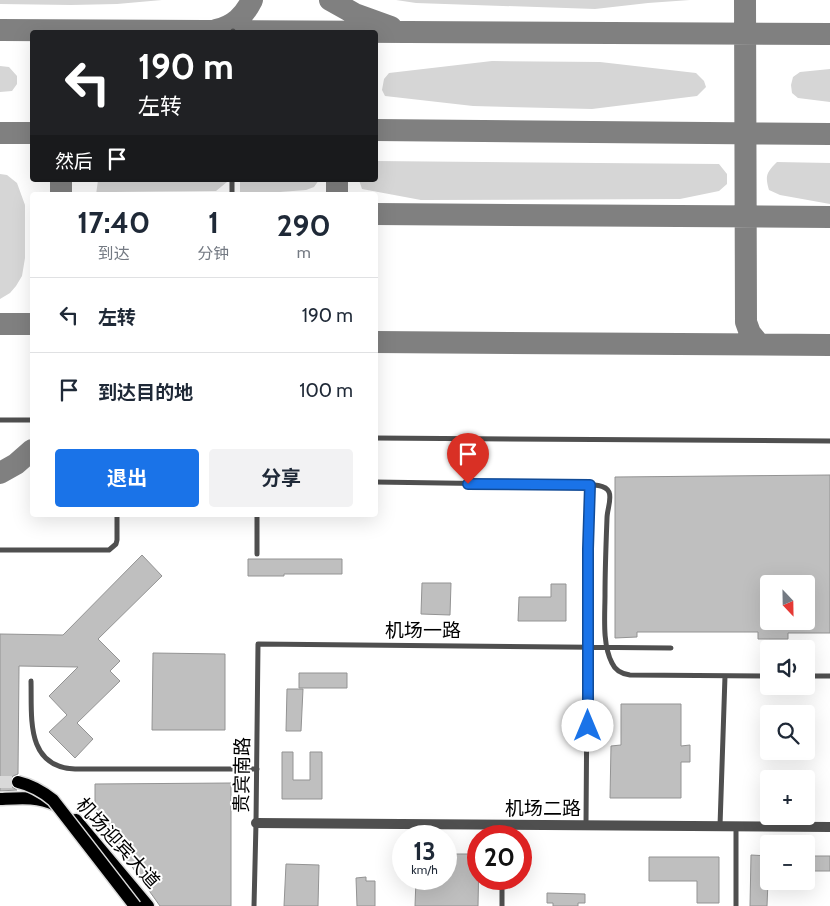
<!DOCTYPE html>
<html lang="zh">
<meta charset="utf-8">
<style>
body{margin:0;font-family:Cabin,"Noto Sans SC",sans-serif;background:#f2f2f3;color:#1f2937;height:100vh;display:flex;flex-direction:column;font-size:19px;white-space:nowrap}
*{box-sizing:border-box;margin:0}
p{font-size:16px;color:#747a83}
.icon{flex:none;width:28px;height:28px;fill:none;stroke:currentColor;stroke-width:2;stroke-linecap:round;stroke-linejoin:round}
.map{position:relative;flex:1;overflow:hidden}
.details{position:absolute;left:30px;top:192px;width:348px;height:325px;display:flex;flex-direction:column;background:#fff;border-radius:5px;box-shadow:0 5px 20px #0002}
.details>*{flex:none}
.hud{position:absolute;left:30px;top:30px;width:348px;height:152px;border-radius:5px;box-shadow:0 5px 20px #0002;background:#202124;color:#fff;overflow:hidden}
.needle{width:32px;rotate:158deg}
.controls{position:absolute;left:760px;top:575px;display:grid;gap:10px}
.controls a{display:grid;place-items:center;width:55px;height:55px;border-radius:5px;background:#fff;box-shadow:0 5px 20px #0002;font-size:25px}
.speed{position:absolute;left:392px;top:825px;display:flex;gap:10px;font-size:25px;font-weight:700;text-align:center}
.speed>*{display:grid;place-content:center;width:65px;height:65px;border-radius:50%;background:#fff;box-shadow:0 5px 20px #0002;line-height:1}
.speed small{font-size:12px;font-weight:400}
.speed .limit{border:8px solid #d22;background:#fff;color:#111}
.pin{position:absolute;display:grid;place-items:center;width:42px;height:42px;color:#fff;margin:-51px -21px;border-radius:50% 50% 50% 0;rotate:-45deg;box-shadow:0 0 5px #0007}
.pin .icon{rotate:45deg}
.me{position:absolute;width:55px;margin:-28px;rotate:0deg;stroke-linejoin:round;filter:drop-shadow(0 0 4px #0008)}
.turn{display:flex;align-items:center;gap:18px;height:105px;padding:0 25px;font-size:22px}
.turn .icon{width:65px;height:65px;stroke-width:2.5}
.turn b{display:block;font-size:35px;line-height:42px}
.then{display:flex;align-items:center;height:48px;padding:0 25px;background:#0003;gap:10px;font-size:19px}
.eta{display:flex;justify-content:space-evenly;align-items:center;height:85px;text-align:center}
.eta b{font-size:30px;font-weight:700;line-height:35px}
.button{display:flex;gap:10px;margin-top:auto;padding:10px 25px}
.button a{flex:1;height:58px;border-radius:5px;background:#1a73e8;color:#fff;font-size:20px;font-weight:700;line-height:58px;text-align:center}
.button a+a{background:#f2f2f3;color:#1f2937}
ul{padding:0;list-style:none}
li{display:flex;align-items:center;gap:15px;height:75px;padding:0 25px;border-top:1px solid #e0e1e3}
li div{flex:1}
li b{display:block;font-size:19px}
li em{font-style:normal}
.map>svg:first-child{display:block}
</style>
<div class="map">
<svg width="830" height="906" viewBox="0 0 830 906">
<rect width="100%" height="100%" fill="#fff"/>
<path fill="#d6d6d6" d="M0,0H162L117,4L71,5L0,4Z
M396,0H690L648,3L595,9L416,3Z
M492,61L600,62L696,73L704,81L706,87L697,96L592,109L473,106L385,96L382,90L384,79L389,73Z
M0,66L9,67L17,76V84L12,91L0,92Z
M830,69V102L798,98L792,93L791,85L793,77L800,72Z
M375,161L719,164L727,174V184L719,191L680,199L421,200L362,189L359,180H375Z
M777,162L830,163V204L780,195L769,190C765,176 766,173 777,162Z
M0,174L7,175L17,183L25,205V258L22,276L16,286L10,293L0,299Z
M98,180H227V182L216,191L114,192L113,195H96Z
M240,180H319L314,187L306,190L240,195Z"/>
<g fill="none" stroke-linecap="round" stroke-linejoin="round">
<path stroke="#808080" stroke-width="22" d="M330,0L355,14L391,27
M745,0L746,322L750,333L759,344
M0,30L830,34
M216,30C234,26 244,16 252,0
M375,130L830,134
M0,133H32
M337,180V195
M61,195V180
M375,214L830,217
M0,324H32
M375,342L830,345
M0,473L16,464L32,450"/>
</g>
<path fill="#bfbfbf" stroke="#939393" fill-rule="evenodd" d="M830,475V633H788V639H758V632H637V637L615,638V477ZM769,584H806V621H769Z
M142,555L162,576L98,639L120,661L110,671L120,681L77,723L93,739L75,758L49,732L67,715L49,696L78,667L19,666L18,774L13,776L10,780L12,787L17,790L0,791V634L63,635Z
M248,559H342V574H284V576H248Z
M422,583H451L450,615L421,614Z
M551,584H566V621H518L519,597H551Z
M153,653L225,654V730H152Z
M299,673H347V688H299Z
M287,689H303L301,731H286Z
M621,704H681V746L690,745V762H681V798H610L611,746L621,745Z
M282,752H293V780H310V752H322V799H282Z
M231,783V906H160L95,815V784Z
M446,854H479L478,906H415L416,879H446Z
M751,855L769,856L767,906H750Z
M806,856H830V871H806Z
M649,857H719V903H697V881H649Z
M286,864L319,865L318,906H284Z
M366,877V881H375V906H357L356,878Z
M547,893L585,894V903H578V906H553V903H547Z"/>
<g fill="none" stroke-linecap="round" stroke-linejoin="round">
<path stroke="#d9d9d9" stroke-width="12" stroke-dasharray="12 6" stroke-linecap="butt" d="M0,782H18"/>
<defs>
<path id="primary" d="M0,799C20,798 37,796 56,805
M76,820L148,906"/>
</defs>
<use href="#primary" stroke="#dbdbdb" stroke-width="15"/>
<path stroke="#4f4f4f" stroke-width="5" d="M233,32V31
M232,195V180
M0,420H32
M375,438L830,441
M375,482L580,485C588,485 605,483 609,492C612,499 607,510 607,518C606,544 605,569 605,595C605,615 602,644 612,663C615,670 622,674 630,675L769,676
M257,515V554
M0,550H109L116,544L117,540V515
M806,676H830
M31,681C32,717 25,767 75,769H257
M586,825L588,549L590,485
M720,826L725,676
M503,836V825
M254,906L256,823L258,644L671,648
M502,906V879
M736,906V827"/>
<path stroke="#4f4f4f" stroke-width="10" d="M256,823L830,827"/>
<use href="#primary" stroke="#000" stroke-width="12"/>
<defs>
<path id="primary-bridge" d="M18,782C31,785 42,791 53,800L135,906"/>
</defs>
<use href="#primary-bridge" stroke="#dbdbdb" stroke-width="15" stroke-linecap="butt"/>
<use href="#primary-bridge" stroke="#000" stroke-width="12"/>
</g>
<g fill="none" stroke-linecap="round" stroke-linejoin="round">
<defs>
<path id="route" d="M468,484L590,485L588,549V726"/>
</defs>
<use href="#route" stroke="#114b97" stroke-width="12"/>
<use href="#route" stroke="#1a73e8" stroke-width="9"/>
</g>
<g text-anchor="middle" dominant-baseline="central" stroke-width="4" stroke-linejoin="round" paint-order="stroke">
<g font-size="19" fill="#000" stroke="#fff">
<text x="423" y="630">机场一路</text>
<text transform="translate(242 775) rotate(-89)">贵宾南路</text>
<text x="543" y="808">机场二路</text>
<text transform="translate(118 843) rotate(48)">机场迎宾大道</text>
</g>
</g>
</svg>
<div class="controls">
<a><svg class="needle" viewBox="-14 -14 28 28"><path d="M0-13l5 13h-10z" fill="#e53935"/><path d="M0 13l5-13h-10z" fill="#747a83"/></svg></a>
<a><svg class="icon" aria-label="sound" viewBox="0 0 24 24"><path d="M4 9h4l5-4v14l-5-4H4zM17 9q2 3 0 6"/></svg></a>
<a><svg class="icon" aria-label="search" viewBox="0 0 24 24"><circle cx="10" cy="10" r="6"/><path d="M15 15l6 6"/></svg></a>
<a>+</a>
<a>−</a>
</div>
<div class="speed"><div>13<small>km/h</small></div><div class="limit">20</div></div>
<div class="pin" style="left:468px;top:484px;background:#d93025"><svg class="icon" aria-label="arrive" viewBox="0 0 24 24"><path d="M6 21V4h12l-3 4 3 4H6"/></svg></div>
<svg class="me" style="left:588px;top:726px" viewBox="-20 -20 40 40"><circle r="19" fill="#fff"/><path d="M0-13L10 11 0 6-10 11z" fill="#1a73e8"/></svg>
<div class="hud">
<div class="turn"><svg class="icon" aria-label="left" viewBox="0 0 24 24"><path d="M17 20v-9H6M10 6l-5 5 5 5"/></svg><div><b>190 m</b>左转</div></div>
<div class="then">然后<svg class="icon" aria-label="arrive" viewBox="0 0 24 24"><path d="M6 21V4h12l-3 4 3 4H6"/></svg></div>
</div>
<section class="details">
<div class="eta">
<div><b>17:40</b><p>到达</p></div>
<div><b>1</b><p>分钟</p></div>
<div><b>290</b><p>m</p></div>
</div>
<ul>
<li><svg class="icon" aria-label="left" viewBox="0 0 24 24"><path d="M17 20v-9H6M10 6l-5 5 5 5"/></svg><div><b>左转</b></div><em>190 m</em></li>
<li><svg class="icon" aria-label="arrive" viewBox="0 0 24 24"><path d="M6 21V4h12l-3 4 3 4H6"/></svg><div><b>到达目的地</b></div><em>100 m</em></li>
</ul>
<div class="button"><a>退出</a><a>分享</a></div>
</section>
</div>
